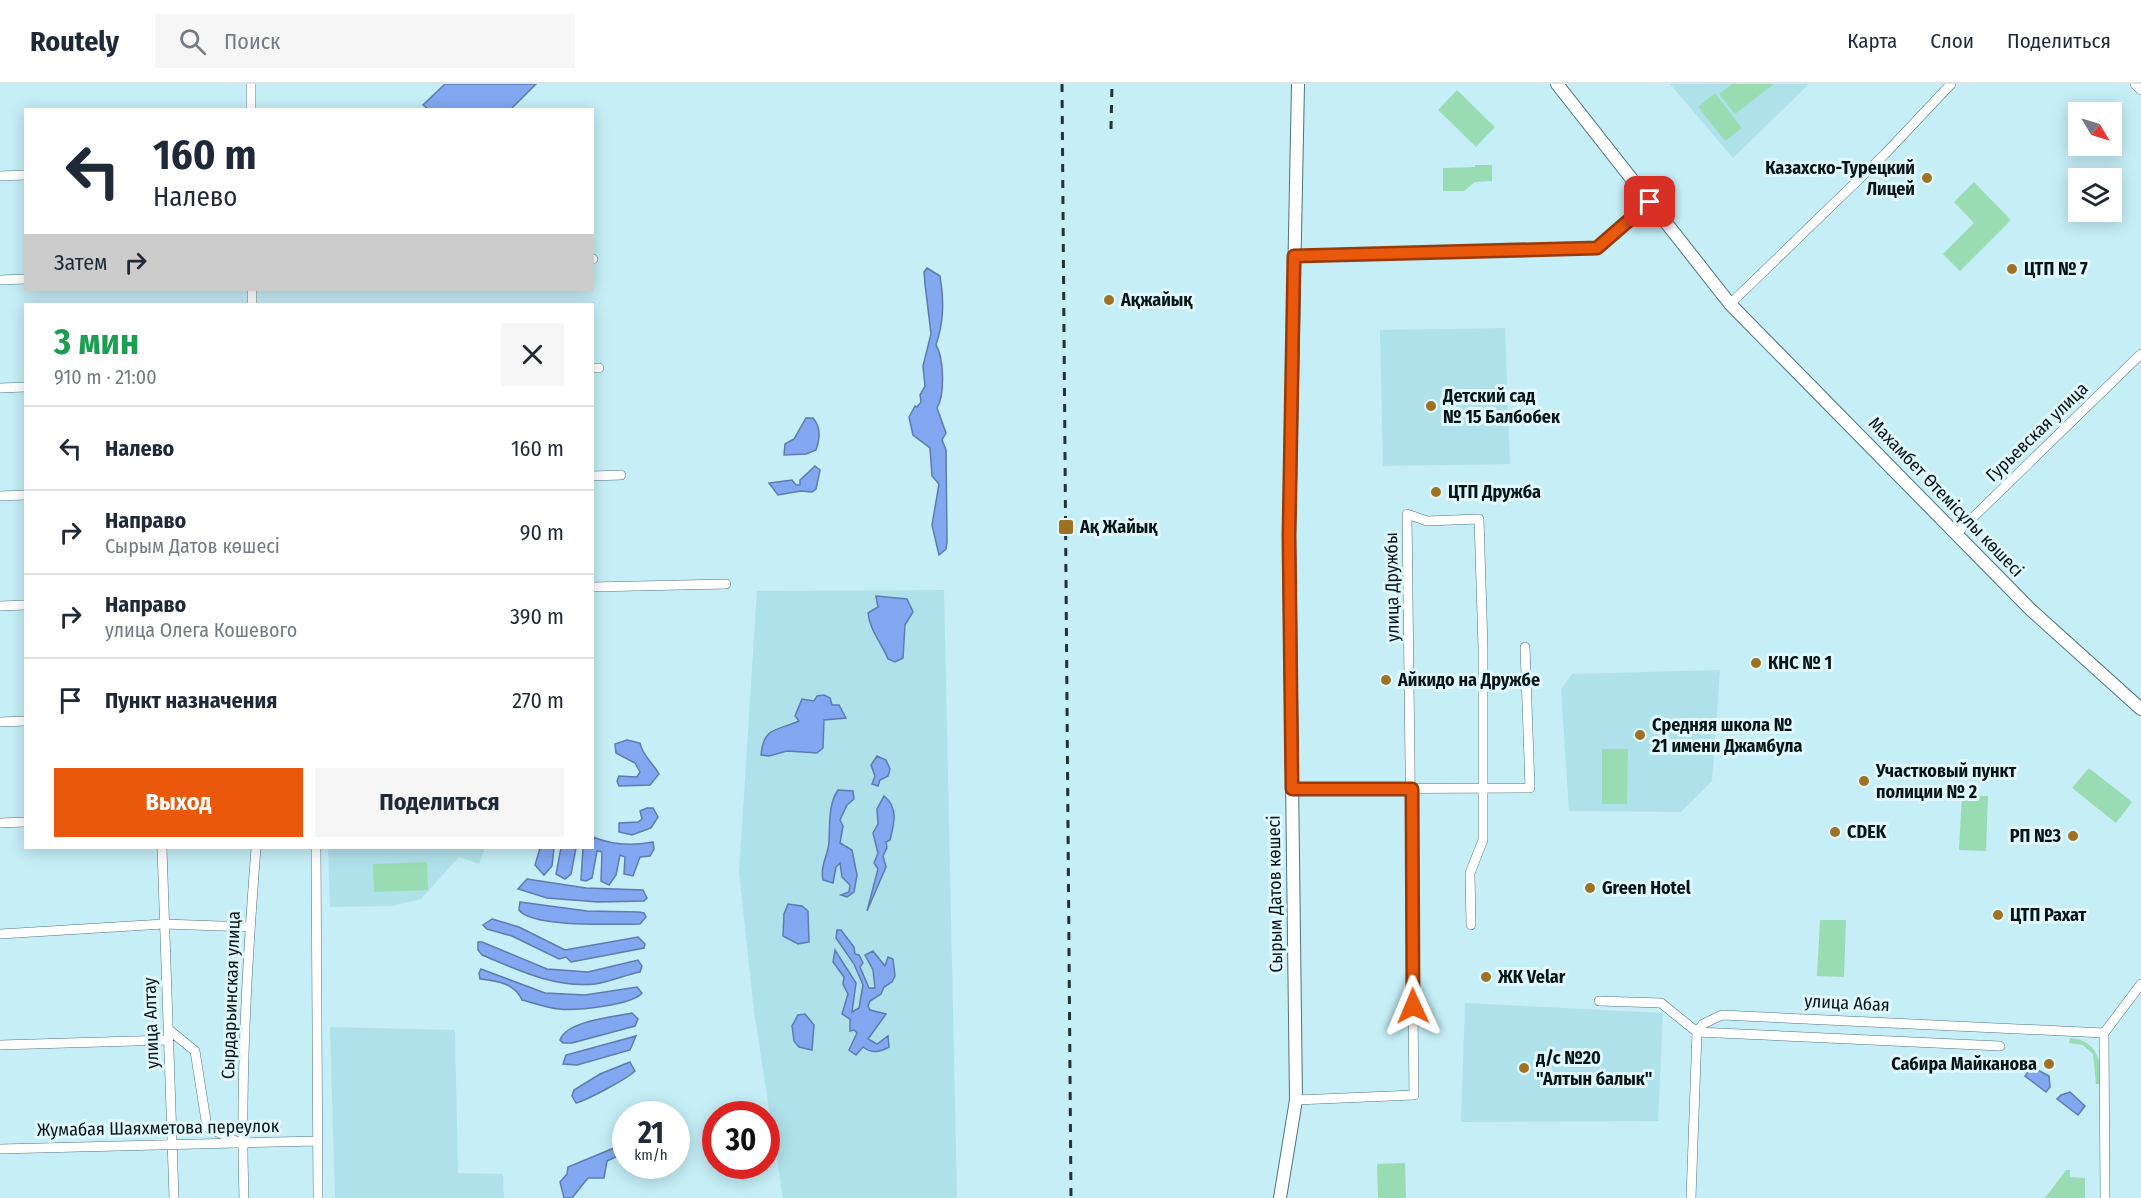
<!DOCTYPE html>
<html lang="ru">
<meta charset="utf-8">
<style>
body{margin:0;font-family:"Fira Sans Condensed",sans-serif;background:#f6f6f7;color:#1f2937;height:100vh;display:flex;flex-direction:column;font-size:22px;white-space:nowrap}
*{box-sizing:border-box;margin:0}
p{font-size:20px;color:#747a83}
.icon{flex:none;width:33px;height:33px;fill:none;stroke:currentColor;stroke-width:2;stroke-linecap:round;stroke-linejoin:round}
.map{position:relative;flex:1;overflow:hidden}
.details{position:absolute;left:24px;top:219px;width:570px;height:546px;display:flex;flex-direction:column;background:#fff;border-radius:0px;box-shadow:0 3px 15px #0003}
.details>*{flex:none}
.guide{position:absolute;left:24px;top:24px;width:570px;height:183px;border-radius:0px;box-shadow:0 3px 15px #0003;background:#fff;color:#1f2937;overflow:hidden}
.needle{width:39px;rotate:128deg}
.controls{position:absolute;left:2068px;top:18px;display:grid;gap:12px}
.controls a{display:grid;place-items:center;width:54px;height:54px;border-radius:0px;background:#fff;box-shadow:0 3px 15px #0003;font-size:30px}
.speed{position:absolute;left:612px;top:1017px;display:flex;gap:12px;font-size:30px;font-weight:700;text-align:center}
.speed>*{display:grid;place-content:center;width:78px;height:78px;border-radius:50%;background:#fff;box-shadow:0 3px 15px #0003;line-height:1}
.speed small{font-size:15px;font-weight:400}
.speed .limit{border:9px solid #d22;background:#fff;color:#111}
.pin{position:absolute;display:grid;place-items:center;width:51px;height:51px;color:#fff;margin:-26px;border-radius:12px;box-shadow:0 3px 9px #0006}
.me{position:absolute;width:66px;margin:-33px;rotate:359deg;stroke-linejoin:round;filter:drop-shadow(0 0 4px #0008)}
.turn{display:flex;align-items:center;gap:21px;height:126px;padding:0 30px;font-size:27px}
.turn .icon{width:78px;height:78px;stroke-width:2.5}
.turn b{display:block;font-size:42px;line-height:51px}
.then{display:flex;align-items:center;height:57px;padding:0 30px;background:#0003;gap:12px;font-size:22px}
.round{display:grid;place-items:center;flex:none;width:63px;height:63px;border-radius:0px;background:#f6f6f7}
.overview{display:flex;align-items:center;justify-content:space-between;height:102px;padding:0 30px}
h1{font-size:36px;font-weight:700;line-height:45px;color:#1e9e55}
.primary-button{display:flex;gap:12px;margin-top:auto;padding:12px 30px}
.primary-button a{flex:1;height:69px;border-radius:0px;background:#ea580c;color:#fff;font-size:24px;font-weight:700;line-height:69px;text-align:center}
.primary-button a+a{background:#f6f6f7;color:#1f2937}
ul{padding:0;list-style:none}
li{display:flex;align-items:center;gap:18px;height:84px;padding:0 30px;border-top:2px solid #e0e1e3}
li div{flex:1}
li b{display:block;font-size:22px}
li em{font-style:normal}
header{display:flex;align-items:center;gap:36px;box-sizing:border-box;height:84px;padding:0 30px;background:#fff;border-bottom:2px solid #e0e1e3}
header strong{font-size:28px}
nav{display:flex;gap:33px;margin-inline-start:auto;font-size:21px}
.search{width:420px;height:54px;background:#f6f6f7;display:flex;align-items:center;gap:15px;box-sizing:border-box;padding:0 21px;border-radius:0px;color:#747a83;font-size:22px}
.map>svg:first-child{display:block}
</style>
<header>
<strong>Routely</strong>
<div class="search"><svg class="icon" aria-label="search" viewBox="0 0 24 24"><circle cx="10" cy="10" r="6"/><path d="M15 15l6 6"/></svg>Поиск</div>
<nav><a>Карта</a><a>Слои</a><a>Поделиться</a></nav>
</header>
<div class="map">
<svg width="2141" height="1114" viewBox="0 0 2141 1114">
<rect width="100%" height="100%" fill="#c5eef6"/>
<path fill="#afe1ea" d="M1670,0H1807L1808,1L1733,74Z
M1505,244L1510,380L1383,382L1380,246Z
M944,506L957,1114H783L754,928L739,788L757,507Z
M1720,586L1712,697L1681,728L1569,727L1561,605L1572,590Z
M328,764H485L479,780L459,773L421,815L392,822L330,823Z
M1465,919L1663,929L1658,1037L1461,1038Z
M330,943L455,946L458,1089L503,1090L504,1114H335Z"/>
<path fill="#99dcb3" d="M1732,0H1774L1735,30L1719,10Z
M1457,6L1495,43L1476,63L1438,26Z
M1715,9L1742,44L1725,57L1698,23Z
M1475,81H1492V97L1475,98L1464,107H1443V84L1475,83Z
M1974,98L2011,136L1960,187L1943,170L1974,139L1954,118Z
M1602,665H1628L1627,720H1602Z
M2089,684L2132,718L2116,739L2072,704Z
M1962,711L1988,712L1986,767L1959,766Z
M427,778L428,806L374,808L373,780Z
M1820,836H1846L1844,893L1817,892Z
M2070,954C2098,957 2101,976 2101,1000H2096L2093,970L2083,961L2069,959Z
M1405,1079L1406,1114H1378L1377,1080Z
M2066,1086H2070V1093L2085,1094V1114H2045Z"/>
<path fill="#81a8f1" stroke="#5c7caf" stroke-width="1.5" d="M445,0H536L511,25H428L423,21Z
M927,184L940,192C944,217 944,237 936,261C944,274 945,311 937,324L946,349L942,356L946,366L947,458L946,465L939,471L932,441L939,400L932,392L930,364L913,351L909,333L915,322L917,323L921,318L920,311L925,302L923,282L931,250L925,200L924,188Z
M806,334H813C821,343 820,355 816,366L806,370L784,371L785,360L794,355Z
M815,382L820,386L816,405L812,408L801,407L778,411L769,399L792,396L796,401H800V396Z
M876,512L907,515L913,528L905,541L903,574L895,578L888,575C881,558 870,547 868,529L878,523Z
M824,611L830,614L832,621H839L846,634L824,636L823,664L817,669L787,667L769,672L761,671C764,642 777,647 799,637L795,632L802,615L814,617L817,612Z
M627,656L640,659C642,671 653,679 659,690L650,701L619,702L617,697L619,692L637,693L640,688L635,679L616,669L615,660Z
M877,672L886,676L890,685L888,692L880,696L878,702L872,700L875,692L871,681Z
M838,706L853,707L854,715L847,721L840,736L843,742L840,759L852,766L857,791L854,808L847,813L841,811L849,808L850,801L842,793L840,779L836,783L833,799L823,796C820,781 828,772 829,758C830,741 828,720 838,706Z
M884,712C899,724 894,740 890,756L886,758L887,764L883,772L886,783L867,827L878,785L874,779L878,769L873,749L878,740L877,725Z
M647,724H653L658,733L651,744L632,751L619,748V739L638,738L642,735L640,727Z
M593,753C612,761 632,762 653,758L654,765L650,772L640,773L633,792L624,790L625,773L620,771L616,791L609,801L601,797L602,768L597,767L592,794L586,797L581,796L583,764H592Z
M540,764H554L552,782L544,791L535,781Z
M561,764H576L571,790L565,795L556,790Z
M527,795L586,804L643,806L647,814L644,817L598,818L547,814L518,805Z
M520,818L587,827L639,828L644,829L646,833L640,840C617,840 532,844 519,826Z
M788,820L802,822L808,827L809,858L798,860L783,852L784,830Z
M492,835L519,843L565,866L638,853L645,860L644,864L571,878L566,873L559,875L512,852L487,845L483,841Z
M837,846H841L854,863L855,870L859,871L863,879L860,883L869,904H875L873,886L865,871L873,867L885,882L888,873L893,875L895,892L892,898L884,903L881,910L870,917L868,922L870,926L886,930L868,955L877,960L888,952L889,963C880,968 872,970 863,963L856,971L849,966L857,949L854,946L850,947V935L842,930L848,910L843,900L844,893L833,878L835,866L856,899L852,928L859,924L863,901L854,880L836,854Z
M478,858H482L547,885L588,888L638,876L642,882L640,888C625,891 610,898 595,900C554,904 518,886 482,871L478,866Z
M481,885L545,909L585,911L637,903L642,909C633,921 575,927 559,925C547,924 534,919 522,916C515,899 497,897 480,895L479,889Z
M632,929L638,935L635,942L572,959H563L560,956C566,937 613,933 632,929Z
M805,930L814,941L812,966L799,963L794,957L792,942L798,931Z
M636,952L630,966L577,981L563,980L566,971Z
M630,978L635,987C627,995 585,1017 576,1019L572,1012L574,1006L600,990Z
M2032,983L2049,992L2050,1003L2046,1008L2025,992Z
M2070,1008L2085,1022L2078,1031L2057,1015L2061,1011Z
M614,1064L620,1071L607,1077L604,1094H588L572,1114H564L560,1098L567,1090L568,1083Z"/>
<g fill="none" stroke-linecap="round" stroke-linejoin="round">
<defs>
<path id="minor" d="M2135,0L2141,6
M251,26V0
M0,92L26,91
M1294,172L1597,164L1650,118
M592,175H593
M0,196L26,195
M252,220V206
M1730,220L1885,70L1951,0
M592,284H599
M0,304L26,303
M592,392L621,391
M0,412L26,411
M1956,450L2141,270
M592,503L726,500
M0,522L26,521
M0,638L26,637
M1292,705L1530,704L1525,563
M0,739L26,738
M162,764L174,1114
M316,764L318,1114
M0,850L164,840L250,843
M1599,917L1661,919L1697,948L2000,962
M168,945L195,967L207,1043L240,1059
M2104,949L2105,1114
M2104,949L2141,900
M0,961L168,956
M1296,1016L1414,1011L1407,430L1427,437L1479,435L1483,564V756L1470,789L1471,841
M0,1065L316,1057
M244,1114C240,998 247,880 256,764
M1691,1114L1697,948L1703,940L1722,931L2104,949"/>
<path id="major" d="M1557,0L1730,220L2031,526L2141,625
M1280,1114L1296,1016L1289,452L1298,0"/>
</defs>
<use href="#minor" stroke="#4f747b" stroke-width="10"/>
<use href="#major" stroke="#4f747b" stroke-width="14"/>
<use href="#minor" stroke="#fff" stroke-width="9"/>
<use href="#major" stroke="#fff" stroke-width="12"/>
<path stroke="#203336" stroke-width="3" stroke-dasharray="8 8" stroke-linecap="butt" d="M1062,0L1071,1114
M1111,45L1112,0"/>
</g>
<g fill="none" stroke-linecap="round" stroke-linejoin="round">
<defs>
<path id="route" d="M1413,922L1412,705H1292L1289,452L1294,172L1597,164L1650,118"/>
</defs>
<use href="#route" stroke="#983908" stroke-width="15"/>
<use href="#route" stroke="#ea580c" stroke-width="10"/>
</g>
<g fill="#9e7222" stroke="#e0f8fd" stroke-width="2">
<circle cx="1927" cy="94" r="6"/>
<circle cx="2012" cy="185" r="6"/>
<circle cx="1109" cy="216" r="6"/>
<circle cx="1431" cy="322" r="6"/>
<circle cx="1436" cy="408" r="6"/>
<rect x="1058" y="435" width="16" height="16" rx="3"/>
<circle cx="1756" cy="579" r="6"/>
<circle cx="1386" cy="596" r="6"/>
<circle cx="1640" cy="651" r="6"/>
<circle cx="1864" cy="697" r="6"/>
<circle cx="1835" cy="748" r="6"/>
<circle cx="2073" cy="752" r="6"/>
<circle cx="1590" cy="804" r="6"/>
<circle cx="1998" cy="831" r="6"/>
<circle cx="1486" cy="893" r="6"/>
<circle cx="2049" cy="980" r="6"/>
<circle cx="1524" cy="984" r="6"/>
</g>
<g text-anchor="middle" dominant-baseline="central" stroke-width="6" stroke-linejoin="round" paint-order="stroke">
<g font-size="18" font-weight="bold" fill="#051416" stroke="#e0f8fd" text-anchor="start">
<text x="1915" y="84" text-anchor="end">Казахско-Турецкий<tspan x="1915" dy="21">Лицей</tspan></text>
<text x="2024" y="185">ЦТП № 7</text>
<text x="1121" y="216">Ақжайық</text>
<text x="1443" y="312">Детский сад<tspan x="1443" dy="21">№ 15 Балбобек</tspan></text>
<text x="1448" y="408">ЦТП Дружба</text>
<text x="1080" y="443">Ақ Жайық</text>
<text x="1768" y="579">КНС № 1</text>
<text x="1398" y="596">Айкидо на Дружбе</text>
<text x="1652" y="641">Средняя школа №<tspan x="1652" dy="21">21 имени Джамбула</tspan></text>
<text x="1876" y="687">Участковый пункт<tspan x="1876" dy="21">полиции № 2</tspan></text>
<text x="1847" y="748">CDEK</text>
<text x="2061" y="752" text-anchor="end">РП №3</text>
<text x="1602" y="804">Green Hotel</text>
<text x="2010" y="831">ЦТП Рахат</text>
<text x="1498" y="893">ЖК Velar</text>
<text x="1536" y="974">д/с №20<tspan x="1536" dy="21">"Алтын балык"</tspan></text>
<text x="2037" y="980" text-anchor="end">Сабира Майканова</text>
</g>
<g font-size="18" fill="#051416" stroke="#e0f8fd">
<text transform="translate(2037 348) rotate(-44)">Гурьевская улица</text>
<text transform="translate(1946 413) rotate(46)">Махамбет Өтемісұлы көшесі</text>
<text transform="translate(1392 503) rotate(-91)">улица Дружбы</text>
<text transform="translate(1275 810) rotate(-91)">Сырым Датов көшесі</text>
<text transform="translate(231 911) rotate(-88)">Сырдарьинская улица</text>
<text transform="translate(1847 919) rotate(3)">улица Абая</text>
<text transform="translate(151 939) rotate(-92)">улица Алтау</text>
<text transform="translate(158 1044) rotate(-1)">Жумабая Шаяхметова переулок</text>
</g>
</g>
</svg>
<div class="controls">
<a><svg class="needle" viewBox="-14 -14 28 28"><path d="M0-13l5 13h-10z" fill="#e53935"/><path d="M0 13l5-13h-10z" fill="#747a83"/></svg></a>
<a><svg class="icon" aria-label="layers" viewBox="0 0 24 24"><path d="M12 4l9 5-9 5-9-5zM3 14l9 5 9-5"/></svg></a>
</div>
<div class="speed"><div>21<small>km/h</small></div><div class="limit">30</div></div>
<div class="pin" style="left:1650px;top:118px;background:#d93025"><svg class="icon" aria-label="arrive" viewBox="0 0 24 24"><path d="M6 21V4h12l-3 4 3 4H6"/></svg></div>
<svg class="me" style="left:1413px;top:922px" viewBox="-20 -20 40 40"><path d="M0-17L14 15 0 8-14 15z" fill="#ea580c" stroke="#fff" stroke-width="4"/></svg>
<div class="guide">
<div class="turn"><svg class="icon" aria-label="left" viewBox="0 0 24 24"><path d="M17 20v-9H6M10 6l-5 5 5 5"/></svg><div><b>160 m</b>Налево</div></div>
<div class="then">Затем<svg class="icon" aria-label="right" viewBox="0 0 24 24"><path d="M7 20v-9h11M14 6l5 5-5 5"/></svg></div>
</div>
<section class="details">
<div class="overview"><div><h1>3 мин</h1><p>910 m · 21:00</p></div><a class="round"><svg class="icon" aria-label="close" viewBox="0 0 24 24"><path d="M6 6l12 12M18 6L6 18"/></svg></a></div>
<ul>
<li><svg class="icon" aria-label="left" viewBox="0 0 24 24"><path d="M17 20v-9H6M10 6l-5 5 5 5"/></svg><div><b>Налево</b></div><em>160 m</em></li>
<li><svg class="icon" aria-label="right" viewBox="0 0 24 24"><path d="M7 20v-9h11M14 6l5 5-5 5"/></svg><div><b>Направо</b><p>Сырым Датов көшесі</p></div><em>90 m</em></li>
<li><svg class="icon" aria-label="right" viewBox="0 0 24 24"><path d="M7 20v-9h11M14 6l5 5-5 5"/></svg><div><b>Направо</b><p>улица Олега Кошевого</p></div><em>390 m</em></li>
<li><svg class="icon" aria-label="arrive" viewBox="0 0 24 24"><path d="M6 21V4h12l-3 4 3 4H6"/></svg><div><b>Пункт назначения</b></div><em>270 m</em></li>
</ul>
<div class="primary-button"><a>Выход</a><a>Поделиться</a></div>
</section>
</div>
